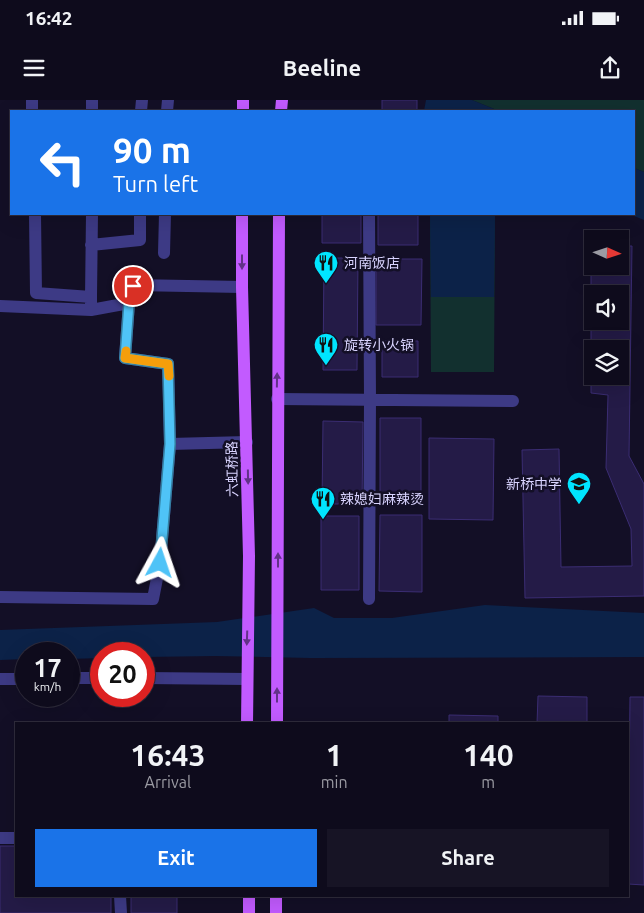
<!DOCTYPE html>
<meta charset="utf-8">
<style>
body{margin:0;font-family:Ubuntu,"Noto Sans SC",sans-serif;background:#171425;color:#f1f3f6;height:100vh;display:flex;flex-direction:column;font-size:19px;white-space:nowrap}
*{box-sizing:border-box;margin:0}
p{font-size:16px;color:#9b9ba3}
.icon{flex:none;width:28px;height:28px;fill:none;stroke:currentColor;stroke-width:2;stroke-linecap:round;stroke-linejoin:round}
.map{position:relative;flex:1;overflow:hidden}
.panel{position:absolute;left:15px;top:622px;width:614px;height:175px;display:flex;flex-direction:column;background:#0e0b1c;border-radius:0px;box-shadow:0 5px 20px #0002,0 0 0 1px #2e2b3b}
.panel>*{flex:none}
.top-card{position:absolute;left:10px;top:10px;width:625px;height:105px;border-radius:0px;box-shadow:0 5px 20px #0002,0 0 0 1px #2e2b3b;background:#1a73e8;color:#fff;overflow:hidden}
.needle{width:32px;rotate:93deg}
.fabs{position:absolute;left:584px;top:130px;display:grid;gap:10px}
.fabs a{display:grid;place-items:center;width:45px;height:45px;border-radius:0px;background:#0e0b1c;box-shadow:0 5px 20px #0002,0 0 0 1px #2e2b3b;font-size:25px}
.speed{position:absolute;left:15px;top:542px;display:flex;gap:10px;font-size:25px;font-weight:700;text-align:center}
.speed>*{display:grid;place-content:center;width:65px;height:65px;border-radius:50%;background:#0e0b1c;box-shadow:0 5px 20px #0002,0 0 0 1px #2e2b3b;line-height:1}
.speed small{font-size:12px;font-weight:400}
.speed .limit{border:8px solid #d22;background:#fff;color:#111}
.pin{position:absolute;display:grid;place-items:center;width:42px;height:42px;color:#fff;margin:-21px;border:2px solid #fff;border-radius:50%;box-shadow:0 1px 5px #0007}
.me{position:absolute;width:55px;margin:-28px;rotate:5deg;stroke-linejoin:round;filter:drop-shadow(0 0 4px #0008)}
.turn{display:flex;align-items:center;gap:18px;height:105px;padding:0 20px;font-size:22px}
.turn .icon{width:65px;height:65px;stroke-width:2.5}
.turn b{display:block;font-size:35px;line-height:42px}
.eta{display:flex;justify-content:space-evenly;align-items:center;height:85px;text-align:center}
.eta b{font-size:30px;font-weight:600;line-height:35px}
.action{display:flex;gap:10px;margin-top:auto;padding:10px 20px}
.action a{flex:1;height:58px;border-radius:0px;background:#1a73e8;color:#fff;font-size:20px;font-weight:600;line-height:58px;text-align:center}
.action a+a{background:#171425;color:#f1f3f6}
.status{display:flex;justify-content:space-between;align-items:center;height:35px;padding:0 25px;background:#0e0b1c;direction:ltr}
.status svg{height:14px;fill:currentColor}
header{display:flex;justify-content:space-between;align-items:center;height:65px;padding:0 20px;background:#0e0b1c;font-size:22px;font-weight:600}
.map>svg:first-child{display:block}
</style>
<div class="status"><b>16:42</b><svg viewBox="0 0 49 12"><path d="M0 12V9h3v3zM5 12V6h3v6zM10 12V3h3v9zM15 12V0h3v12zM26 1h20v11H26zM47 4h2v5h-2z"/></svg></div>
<header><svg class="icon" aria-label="menu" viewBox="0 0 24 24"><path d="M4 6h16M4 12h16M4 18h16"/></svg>Beeline<svg class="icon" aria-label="share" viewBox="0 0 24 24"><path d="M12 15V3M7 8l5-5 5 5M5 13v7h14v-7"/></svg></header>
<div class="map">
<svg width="644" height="813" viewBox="0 0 644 813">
<rect width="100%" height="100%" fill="#130f26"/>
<path fill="#12302f" d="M472,0H644V72L634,68V11H499Z
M430,114H495L494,272H431Z"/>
<path fill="#0c2248" d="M426,0H472L499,11H424Z
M634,68L644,72V120L629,114H634Z
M430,114H495L494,197H431Z
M485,505L644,513V557L311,558L215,556L144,557V554H101V558L69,559V554H26V559L0,560V530L217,522L314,508L334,518H392Z"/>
<path fill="#241b47" stroke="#3b2d73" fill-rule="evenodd" d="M382,0H417V10H382Z
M322,114H361V143H322Z
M378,114H418V145H378Z
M591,145H592V166H620V146H632L629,356L644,384V496L525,498L522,350L559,349L561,467L632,466L631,429L606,368L608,295L591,293ZM592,194H620V221H592ZM592,249H620V276H592Z
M324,158H358L357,270H323Z
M376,159H422L421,225H376Z
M382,241H418V277H382Z
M380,318H421V403H380Z
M323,321L363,322L362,404H322Z
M429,338L494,339L493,420L429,419Z
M380,415H422V492L379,491Z
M321,416H359V490H321Z
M538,596L587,597V624H537Z
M630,597H644V785L628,784Z
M449,615L498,616V624H449Z
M0,746H16V796H111V813H0Z
M131,796H177V813H131Z"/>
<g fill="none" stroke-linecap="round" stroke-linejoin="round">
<path stroke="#3d3a85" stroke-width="12" d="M32,0V11
M92,11V0
M141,11L142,0
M167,11L168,0
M35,114L36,193L91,197L92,114
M91,145L140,140V114
M164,153L165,114
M91,197V210L129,203L133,185L242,187
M0,206L91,210
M277,299L513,301
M170,344L247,342
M0,497L153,499L160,463L170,344L168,264L125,258L129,203
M369,499L370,300L369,114
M69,578H101
M144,578L247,579
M0,579H26
M0,738H16
M120,796L121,813"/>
<path stroke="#c25bff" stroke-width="12" d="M243,11V0
M281,11L282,0
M242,114V187L249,456L247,624
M277,624L279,114
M249,796V813
M276,813V796"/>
</g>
<defs><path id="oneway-solid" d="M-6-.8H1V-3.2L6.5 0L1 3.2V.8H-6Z" transform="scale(1.25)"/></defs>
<g fill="#623188">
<use href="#oneway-solid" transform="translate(242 162) rotate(90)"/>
<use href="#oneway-solid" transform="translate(277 280) rotate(-89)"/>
<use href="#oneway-solid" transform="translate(248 377) rotate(89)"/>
<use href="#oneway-solid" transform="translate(278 460) rotate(-90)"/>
<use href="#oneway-solid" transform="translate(247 538) rotate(92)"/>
<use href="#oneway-solid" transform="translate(277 595) rotate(-90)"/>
</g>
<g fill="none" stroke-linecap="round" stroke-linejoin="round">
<defs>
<path id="route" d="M133,186L129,203L125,258L168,264L170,344L160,463"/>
</defs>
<use href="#route" stroke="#337fa1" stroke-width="12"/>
<use href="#route" stroke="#4fc3f7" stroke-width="9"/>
<path stroke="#f59e0b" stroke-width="9" d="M126,251L125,258L168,264L169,276"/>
</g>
<defs>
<symbol id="restaurant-pin" viewBox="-11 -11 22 30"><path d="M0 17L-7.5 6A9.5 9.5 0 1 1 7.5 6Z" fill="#00e5ff" stroke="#130f26"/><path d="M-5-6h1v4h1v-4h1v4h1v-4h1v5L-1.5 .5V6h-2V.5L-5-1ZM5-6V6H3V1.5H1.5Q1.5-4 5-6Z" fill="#111"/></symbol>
<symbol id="school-pin" viewBox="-11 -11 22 30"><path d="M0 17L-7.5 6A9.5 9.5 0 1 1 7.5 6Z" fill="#00e5ff" stroke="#130f26"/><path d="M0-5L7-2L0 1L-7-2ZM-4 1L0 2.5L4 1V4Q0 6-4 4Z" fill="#111"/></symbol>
</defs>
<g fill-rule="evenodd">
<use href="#restaurant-pin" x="312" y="149" width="28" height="38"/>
<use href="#restaurant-pin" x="312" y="231" width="28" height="38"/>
<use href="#school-pin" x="565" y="370" width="28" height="38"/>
<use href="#restaurant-pin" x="309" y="385" width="28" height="38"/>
</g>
<g text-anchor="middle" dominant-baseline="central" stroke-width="5" stroke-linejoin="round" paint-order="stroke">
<g font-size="14" fill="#d9d4ff" stroke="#130f26" text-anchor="start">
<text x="344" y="163">河南饭店</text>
<text x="344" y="245">旋转小火锅</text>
<text x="562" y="384" text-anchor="end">新桥中学</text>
<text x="340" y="399">辣媳妇麻辣烫</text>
</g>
<g font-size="14" fill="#d9d4ff" stroke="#130f26">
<text transform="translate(232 369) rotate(-91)">六虹桥路</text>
</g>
</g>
</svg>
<div class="fabs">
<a><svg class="needle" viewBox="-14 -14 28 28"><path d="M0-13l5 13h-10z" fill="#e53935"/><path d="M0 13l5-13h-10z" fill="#9b9ba3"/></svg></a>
<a><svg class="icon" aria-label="sound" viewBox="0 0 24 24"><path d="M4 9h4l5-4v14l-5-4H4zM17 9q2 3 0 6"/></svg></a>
<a><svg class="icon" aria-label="layers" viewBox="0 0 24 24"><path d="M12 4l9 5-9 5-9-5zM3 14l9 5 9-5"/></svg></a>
</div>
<div class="speed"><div>17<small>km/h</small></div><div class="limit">20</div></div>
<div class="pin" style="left:133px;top:186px;background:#d93025"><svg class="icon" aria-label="arrive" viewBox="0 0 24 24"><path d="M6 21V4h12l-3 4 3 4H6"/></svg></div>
<svg class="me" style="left:160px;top:463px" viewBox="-20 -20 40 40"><path d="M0-17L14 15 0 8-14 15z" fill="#4fc3f7" stroke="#fff" stroke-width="4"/></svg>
<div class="top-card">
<div class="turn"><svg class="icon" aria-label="left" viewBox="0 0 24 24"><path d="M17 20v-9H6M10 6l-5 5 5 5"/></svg><div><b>90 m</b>Turn left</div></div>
</div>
<section class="panel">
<div class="eta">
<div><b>16:43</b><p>Arrival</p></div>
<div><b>1</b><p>min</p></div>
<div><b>140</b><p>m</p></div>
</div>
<div class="action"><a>Exit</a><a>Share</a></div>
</section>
</div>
